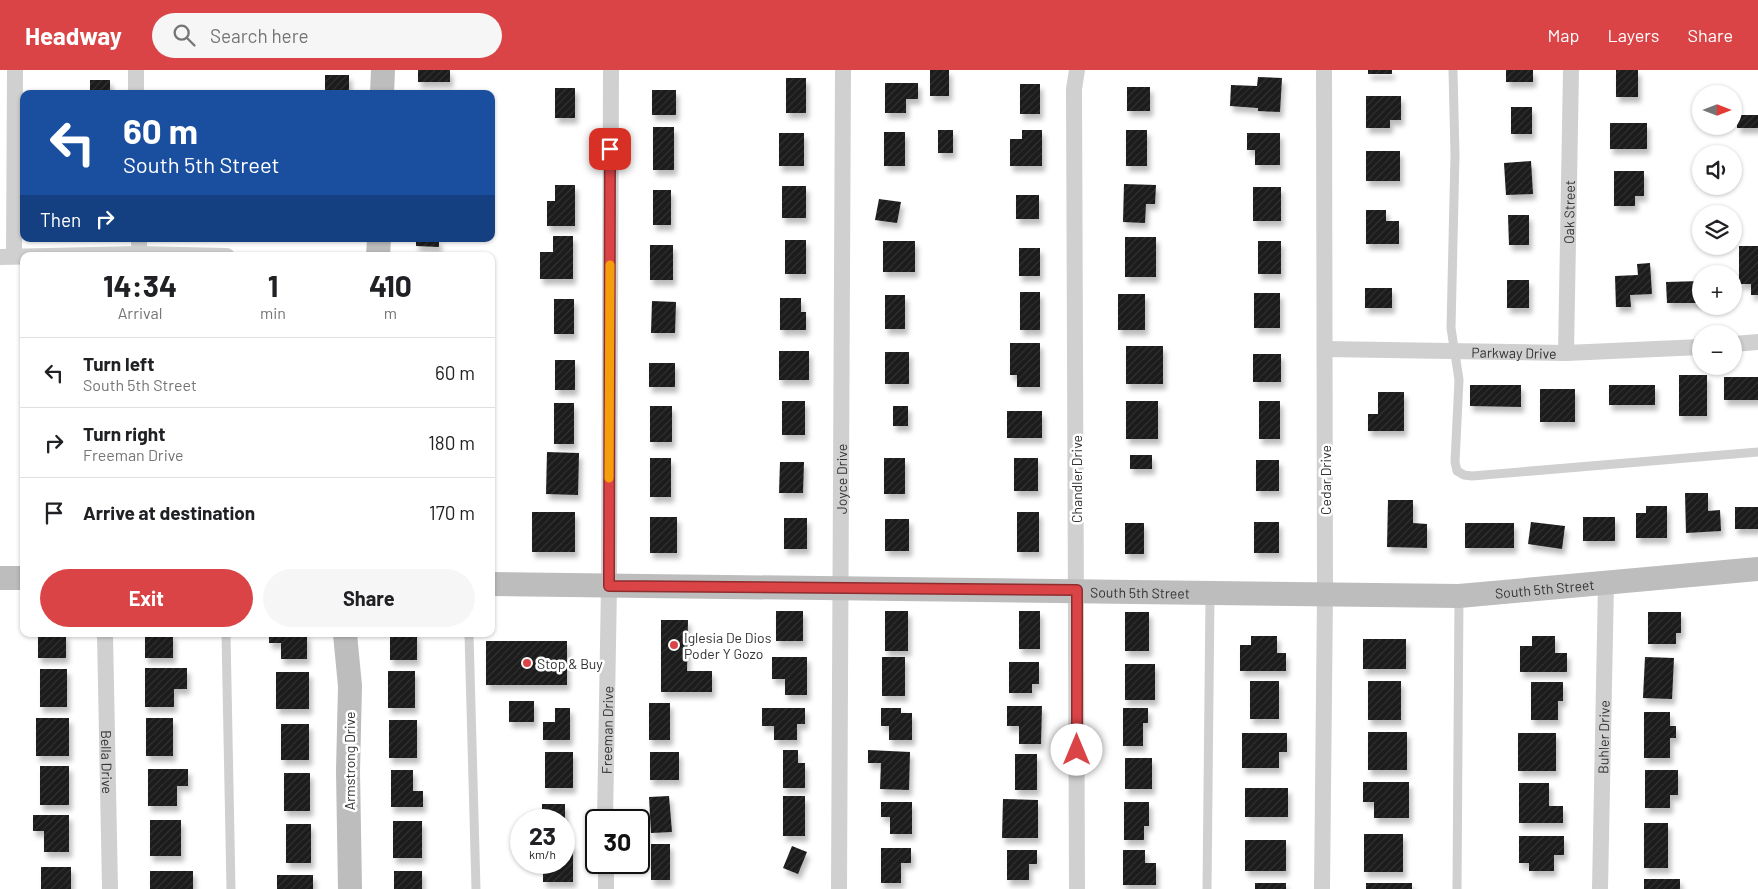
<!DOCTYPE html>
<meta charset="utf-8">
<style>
body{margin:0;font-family:Barlow,sans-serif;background:#f6f6f6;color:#202124;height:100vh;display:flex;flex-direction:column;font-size:19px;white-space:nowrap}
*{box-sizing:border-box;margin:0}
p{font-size:16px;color:#757577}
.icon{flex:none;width:28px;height:28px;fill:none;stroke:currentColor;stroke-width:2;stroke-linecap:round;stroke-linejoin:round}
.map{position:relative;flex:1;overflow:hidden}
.details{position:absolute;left:20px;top:182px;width:475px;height:385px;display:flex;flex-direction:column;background:#fff;border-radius:10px;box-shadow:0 1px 4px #0004}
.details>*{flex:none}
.banner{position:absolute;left:20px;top:20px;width:475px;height:152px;border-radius:10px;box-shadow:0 1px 4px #0004;background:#1a4fa0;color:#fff;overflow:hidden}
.needle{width:32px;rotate:90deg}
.buttons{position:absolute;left:1692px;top:15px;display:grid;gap:10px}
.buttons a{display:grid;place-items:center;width:50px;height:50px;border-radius:50%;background:#fff;box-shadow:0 1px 4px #0004;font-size:25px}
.speed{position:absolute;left:510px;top:739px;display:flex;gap:10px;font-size:25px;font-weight:700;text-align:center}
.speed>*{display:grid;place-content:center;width:65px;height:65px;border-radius:50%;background:#fff;box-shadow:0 1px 4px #0004;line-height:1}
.speed small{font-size:12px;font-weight:400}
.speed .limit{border:2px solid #111;border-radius:8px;background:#fff;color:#111}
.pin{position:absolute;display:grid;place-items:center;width:42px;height:42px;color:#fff;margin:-21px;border-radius:10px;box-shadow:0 2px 8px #0006}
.me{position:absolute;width:55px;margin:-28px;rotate:0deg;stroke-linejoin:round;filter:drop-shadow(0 0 4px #0008)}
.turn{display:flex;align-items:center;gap:18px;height:105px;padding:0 20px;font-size:22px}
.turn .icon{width:65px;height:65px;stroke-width:2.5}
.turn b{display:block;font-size:35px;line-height:42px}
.then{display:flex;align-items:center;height:48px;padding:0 20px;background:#0003;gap:10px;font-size:19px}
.eta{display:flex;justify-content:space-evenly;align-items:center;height:85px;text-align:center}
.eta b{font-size:30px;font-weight:700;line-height:35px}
.primary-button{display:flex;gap:10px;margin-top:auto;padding:10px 20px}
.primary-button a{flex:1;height:58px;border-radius:30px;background:#db4446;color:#fff;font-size:20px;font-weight:700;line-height:58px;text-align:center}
.primary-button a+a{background:#f6f6f6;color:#202124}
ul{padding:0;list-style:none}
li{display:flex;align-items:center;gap:15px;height:70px;padding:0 20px;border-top:1px solid #e0e0e0}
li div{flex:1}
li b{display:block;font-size:19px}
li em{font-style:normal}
header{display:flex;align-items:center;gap:30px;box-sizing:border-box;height:70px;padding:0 25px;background:#db4446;color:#fff}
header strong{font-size:24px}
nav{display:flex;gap:28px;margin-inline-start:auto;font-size:18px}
.search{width:350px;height:45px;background:#f6f6f6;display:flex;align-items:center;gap:12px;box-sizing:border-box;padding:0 18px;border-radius:28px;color:#757577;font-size:19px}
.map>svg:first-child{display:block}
</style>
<header>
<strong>Headway</strong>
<div class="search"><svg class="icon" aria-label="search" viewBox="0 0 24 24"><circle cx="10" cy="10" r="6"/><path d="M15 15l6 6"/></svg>Search here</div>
<nav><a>Map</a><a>Layers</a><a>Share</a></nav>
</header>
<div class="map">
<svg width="1758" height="819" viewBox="0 0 1758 819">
<defs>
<pattern id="building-hatch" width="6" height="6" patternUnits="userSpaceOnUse" patternTransform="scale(1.25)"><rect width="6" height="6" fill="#1a1a1a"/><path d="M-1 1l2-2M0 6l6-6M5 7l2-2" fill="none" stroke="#333"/></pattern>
<filter id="shadow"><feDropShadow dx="3" dy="5.5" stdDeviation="2.5" flood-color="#0004"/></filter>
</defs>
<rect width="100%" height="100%" fill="#fff"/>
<path fill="url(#building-hatch)" filter="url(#shadow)" d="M418,0H450V12H418Z
M930,0H949V26H930Z
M1368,0H1392V4H1368Z
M1506,0H1533V12H1506Z
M1616,0H1638V27H1616Z
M325,5H349V24H325Z
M1258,7L1282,8L1280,42L1258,41V38L1230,36L1231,15L1257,16Z
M786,8H806V43H786Z
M90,10H110V24H90Z
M885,13H918V29H906V43H885Z
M1020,14H1040V44H1020Z
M1127,17H1150V41H1127Z
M555,18H575V48H555Z
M652,20H676V45H652Z
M1366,26H1401V50H1390V58H1366Z
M1511,37H1532V64H1511Z
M1737,45H1758V58H1737Z
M1610,53H1647V79H1610Z
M653,57H674V100H653Z
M938,60H953V83H938Z
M1022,60H1042V96H1010V69H1022Z
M1126,60H1147V96H1126Z
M884,62H905V96H884Z
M779,63H804V96H779Z
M1247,63H1280V95H1255V80H1247Z
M1366,81H1400V111H1366Z
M1531,91L1533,124L1506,125L1504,93Z
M1614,101H1644V126H1635V136H1614Z
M1124,114L1156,115L1155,134H1146L1145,153L1123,152Z
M555,115H575V156H547V131H555Z
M782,116H806V148H782Z
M1253,117H1281V151H1253Z
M653,120H671V155H653Z
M1016,125H1039V149H1016Z
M879,129L901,132L897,153L875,150Z
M1366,140H1386V151H1399V174H1366Z
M1508,145H1529V175H1509Z
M553,166H573V209H540V182H553Z
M1125,167H1156V207H1125Z
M416,169H439V177L416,176Z
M785,170H806V204H785Z
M883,171H915V202H883Z
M1258,171H1281V204H1258Z
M650,175H673V210H650Z
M1739,176H1758V225H1751V214H1739Z
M1019,178H1040V206H1019Z
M1650,193L1652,224L1630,225L1631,237H1616L1615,206L1638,205L1637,194Z
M1507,210H1529V238H1507Z
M1701,211V233H1667L1666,212Z
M1365,218H1392V238H1365Z
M1020,222H1040V260H1020Z
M1254,223H1280V258H1254Z
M1118,224H1145V260H1118Z
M885,225H905V259H885Z
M780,228H801V242H806V260H780Z
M554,229H574V264H554Z
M652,231L676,232L675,263H651Z
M1010,273H1040V317H1017V305H1010Z
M1126,276H1163V314H1126Z
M779,281H809V310H779Z
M885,282H909V314H885Z
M1253,284H1281V312H1253Z
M555,290H575V320H555Z
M649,293H675V317H649Z
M1679,305H1707V346H1679Z
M1724,307H1758V330H1724Z
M1470,315H1521V337L1470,336Z
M1609,315H1655V335H1609Z
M1540,319H1575V352H1540Z
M1378,322H1404V361H1368V344H1378Z
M782,331H805V365H782Z
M1126,331H1158V369H1126Z
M1259,331H1280V369H1259Z
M554,333H574V374H554Z
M650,336H672V372H650Z
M893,336H908V356H893Z
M1007,341H1042V368H1007Z
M547,382L579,383L578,425L546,424Z
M1130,385H1152V399H1130Z
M650,388H671V427H650Z
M884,388H905V424H884Z
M1014,388H1038V421H1014Z
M1256,390H1279V421H1256Z
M780,392H804L803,423H779Z
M1685,423H1708V441L1720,440L1721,461L1686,463Z
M1388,430H1413V453L1427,454V478L1387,477Z
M1646,436H1667V468H1636V443H1646Z
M1735,437H1758V459H1735Z
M532,442H575V482H532Z
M1017,442H1039V482H1017Z
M650,447H677V483H650Z
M1583,447H1615V471H1583Z
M784,448H807V479H784Z
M885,449H909V481H885Z
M1254,452H1279V483H1254Z
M1531,452L1565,456L1562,479L1528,474Z
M1125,453H1144V484H1125Z
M1465,453H1514V478H1465Z
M776,541H803V571H776Z
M885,541H908V581H885Z
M1019,541H1040V579H1019Z
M1125,542H1149V581H1125Z
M1648,542H1681V563H1676V574H1648Z
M661,550H688L687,601H712V622H661Z
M38,564H66V588H38Z
M145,564H173V588H145Z
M269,564H307V589H281V573H269Z
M390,564H417V590H390Z
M1251,566H1277V583H1286V601H1240V575H1251Z
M1532,566H1555V583H1567V602H1520V576H1532Z
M1363,569H1406V599H1363Z
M486,571H567V615H486Z
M772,587H807V625H785V609H772Z
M882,587H905V626H882Z
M1645,587L1674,588L1672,629L1643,628Z
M1009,592H1039V614H1032V623H1009Z
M1125,594H1155V630H1125Z
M145,598H187V619H174V637H145Z
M40,599H67V637H40Z
M388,601H415V638H388Z
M276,602H309V639H276Z
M1250,611H1279V649H1250Z
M1368,611H1401V650H1368Z
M1531,612H1563V631H1558V650H1531Z
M509,631H534V652H509Z
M649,633H670V670H649Z
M1007,636H1042L1041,674H1019V656H1007Z
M555,638H570V670H543V652H555Z
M762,638H805V654H797V670H774V656H762Z
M881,638H901V643H912V670H889V656H881Z
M1123,638H1148V653H1143V676H1123Z
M1644,642H1670V656H1676V668H1670V688H1644Z
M36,648H69V686H36Z
M146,648H173V686H146Z
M389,650H417V688H389Z
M281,654H309V690H281Z
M1368,662H1407V700H1368Z
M1242,663H1287V682H1279V698H1242Z
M1518,663H1556V701H1518Z
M783,680H798V693H805V718H783Z
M868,680L910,682L909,720L880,719L881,693H868Z
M545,682H573V718H545Z
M650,682H679V710H650Z
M1015,684H1037V720H1015Z
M1125,688H1152V719H1125Z
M40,696H69V735H40Z
M148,699H188V716H177V736H148Z
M391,700H413V721H423V737H391Z
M1645,700H1678V725H1670V738H1645Z
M284,703H310V741H284Z
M1363,712H1409V748H1374V732H1363Z
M1519,713H1549V736H1563V753H1519Z
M1245,718H1288V747H1245Z
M669,726L672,762L651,763L649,727Z
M783,726H805V766H783Z
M1003,729L1038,730V768H1002Z
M881,732H912V764H890V747H881Z
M1124,732H1149V756H1144V770H1124Z
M542,734H565V750H542Z
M33,745H69V782H44V761H33Z
M150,750H181V786H150Z
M393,751H422V788H393Z
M1644,753H1668V798H1644Z
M286,754H311V793H286Z
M1364,764H1403V802H1364Z
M1519,766H1564V785H1554V801H1529V793H1519Z
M1245,770H1286V801H1245Z
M564,774H573V812H543V792H564Z
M651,774H670V810H651Z
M792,776L807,782L798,804L783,798Z
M881,778H911V793H901V813H881Z
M1007,780H1037V794H1029V810H1007Z
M1123,780H1145V793H1156V815H1123Z
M41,797H71V819H41Z
M150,801H193V819H150Z
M394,801H422V819H394Z
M277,805H313V819H277Z
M1644,809H1680V819H1644Z
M1255,813H1286V819H1255Z
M1366,813H1412V819H1366Z"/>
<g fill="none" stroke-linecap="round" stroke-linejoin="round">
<path stroke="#d0d0d0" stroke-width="9" d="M1453,0L1455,85L1451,258L1459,310L1455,392L1457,401L1464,405L1472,406L1758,382
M226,564L231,819
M469,564L476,819
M1207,819L1210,525
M1457,819L1459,526"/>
<g stroke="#d0d0d0" stroke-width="16">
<path d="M136,0V24"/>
<path d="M139,169V184"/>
<path d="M14,186L15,0"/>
<path d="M0,187L139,184L227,186"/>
<path d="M1734,274L1758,272"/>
<path id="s1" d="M1325,279L1566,283L1701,277"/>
<path id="s2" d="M1566,283L1571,0"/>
<path id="s3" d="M105,564L110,819"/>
<path id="s4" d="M605,750L609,516L611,0"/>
<path d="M606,792V819"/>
<path id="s5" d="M839,819L843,0"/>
<path d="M1077,819L1074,19L1077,0"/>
<path d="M1322,819L1325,524L1324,0"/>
<path id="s6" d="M1600,819L1606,513"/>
</g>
<g stroke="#bdbdbd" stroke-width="24">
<path d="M382,24L383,0"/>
<path d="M378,186L379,169"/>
<path d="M0,508H24"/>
<path id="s7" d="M491,514L1459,526L1758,499"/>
<path d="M345,564L350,616L348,701L350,819"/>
</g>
</g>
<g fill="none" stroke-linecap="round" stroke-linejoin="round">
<defs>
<path id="route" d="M610,79L609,516L1077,520V680"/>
</defs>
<use href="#route" stroke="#8e2c2e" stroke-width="12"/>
<use href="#route" stroke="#db4446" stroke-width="9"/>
<path stroke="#f59e0b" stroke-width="9" d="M609,408L610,195"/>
</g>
<g fill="#db4446" stroke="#fff" stroke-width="2">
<circle cx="674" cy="575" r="5"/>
<circle cx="527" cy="593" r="5"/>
</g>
<g text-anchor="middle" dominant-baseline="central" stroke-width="5" stroke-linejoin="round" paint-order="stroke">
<g font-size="14" fill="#333" stroke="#fff">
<text stroke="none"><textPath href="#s2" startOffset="141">Oak Street</textPath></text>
<text stroke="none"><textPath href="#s1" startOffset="189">Parkway Drive</textPath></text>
<text transform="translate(1076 409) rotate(-90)">Chandler Drive</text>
<text stroke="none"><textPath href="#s5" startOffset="410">Joyce Drive</textPath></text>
<text transform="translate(1325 410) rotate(-90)">Cedar Drive</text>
<text stroke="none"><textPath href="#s7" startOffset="1054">South 5th Street</textPath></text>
<text stroke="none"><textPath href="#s7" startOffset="649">South 5th Street</textPath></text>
<text stroke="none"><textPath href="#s4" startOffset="90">Freeman Drive</textPath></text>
<text stroke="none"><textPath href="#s6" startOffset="152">Buhler Drive</textPath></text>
<text stroke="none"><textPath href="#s3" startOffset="128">Bella Drive</textPath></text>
<text transform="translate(349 691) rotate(-90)">Armstrong Drive</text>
</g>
<g font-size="14" fill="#333" stroke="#fff" text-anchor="start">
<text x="684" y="567">Iglesia De Dios<tspan x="684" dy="16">Poder Y Gozo</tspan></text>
<text x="537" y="593">Stop &amp; Buy</text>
</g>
</g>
</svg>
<div class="buttons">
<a><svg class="needle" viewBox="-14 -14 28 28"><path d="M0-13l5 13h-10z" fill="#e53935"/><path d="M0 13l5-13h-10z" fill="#757577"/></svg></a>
<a><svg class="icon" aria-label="sound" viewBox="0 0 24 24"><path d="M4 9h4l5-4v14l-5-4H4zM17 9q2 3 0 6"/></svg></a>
<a><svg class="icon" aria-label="layers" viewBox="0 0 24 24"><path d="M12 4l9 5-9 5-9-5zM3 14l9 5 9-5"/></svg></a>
<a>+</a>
<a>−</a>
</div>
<div class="speed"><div>23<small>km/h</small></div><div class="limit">30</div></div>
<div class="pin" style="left:610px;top:79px;background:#d93025"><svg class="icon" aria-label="arrive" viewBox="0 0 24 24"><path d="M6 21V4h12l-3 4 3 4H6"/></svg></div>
<svg class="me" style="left:1077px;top:680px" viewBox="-20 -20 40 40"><circle r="19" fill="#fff"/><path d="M0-13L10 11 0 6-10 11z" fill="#db4446"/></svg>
<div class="banner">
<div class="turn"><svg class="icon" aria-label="left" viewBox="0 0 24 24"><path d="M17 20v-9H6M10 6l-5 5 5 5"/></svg><div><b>60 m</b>South 5th Street</div></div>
<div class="then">Then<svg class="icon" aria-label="right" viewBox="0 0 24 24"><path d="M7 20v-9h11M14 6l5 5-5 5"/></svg></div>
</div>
<section class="details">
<div class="eta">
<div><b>14:34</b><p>Arrival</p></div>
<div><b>1</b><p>min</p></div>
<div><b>410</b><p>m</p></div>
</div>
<ul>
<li><svg class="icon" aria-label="left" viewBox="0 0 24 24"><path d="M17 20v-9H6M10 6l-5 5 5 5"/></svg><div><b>Turn left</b><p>South 5th Street</p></div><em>60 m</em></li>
<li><svg class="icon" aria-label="right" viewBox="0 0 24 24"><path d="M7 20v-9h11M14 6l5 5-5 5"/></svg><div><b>Turn right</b><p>Freeman Drive</p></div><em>180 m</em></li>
<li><svg class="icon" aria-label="arrive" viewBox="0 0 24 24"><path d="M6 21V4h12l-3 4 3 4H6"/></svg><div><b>Arrive at destination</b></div><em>170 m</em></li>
</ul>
<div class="primary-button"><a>Exit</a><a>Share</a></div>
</section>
</div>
